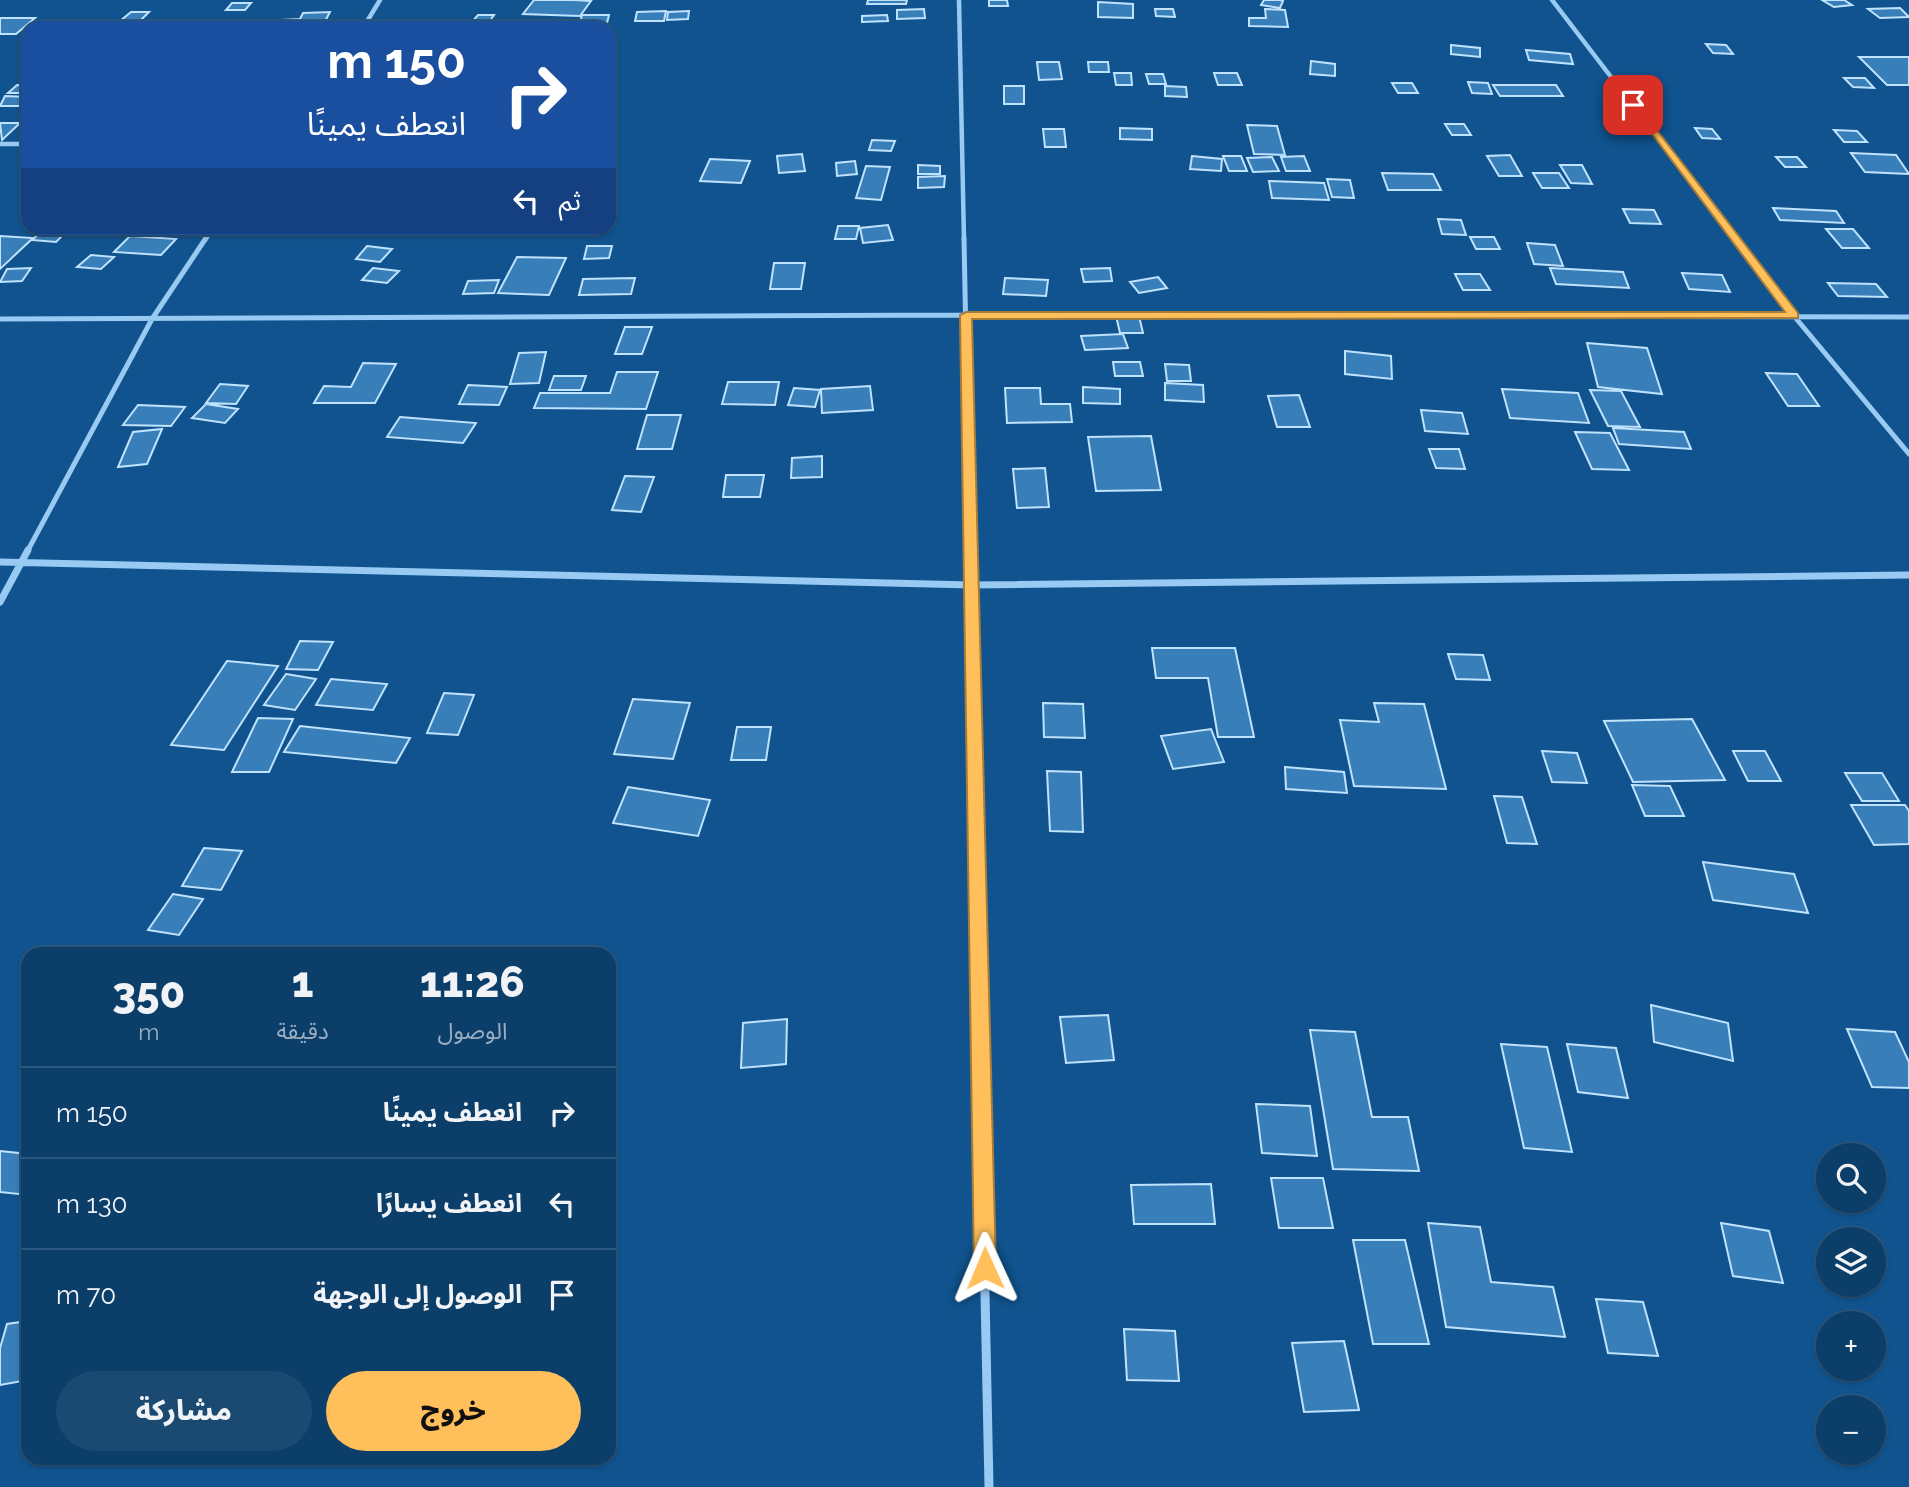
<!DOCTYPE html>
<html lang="ar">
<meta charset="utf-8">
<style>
body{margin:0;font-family:Raleway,"Noto Sans Arabic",sans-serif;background:#1a4972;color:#f1f3f6;direction:rtl;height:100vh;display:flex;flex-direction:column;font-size:26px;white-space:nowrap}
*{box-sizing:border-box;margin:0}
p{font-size:23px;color:#9aaec1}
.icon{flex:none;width:38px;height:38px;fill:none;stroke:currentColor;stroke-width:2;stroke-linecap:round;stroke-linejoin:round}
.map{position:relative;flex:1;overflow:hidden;direction:ltr}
.panel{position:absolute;left:21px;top:947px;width:595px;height:518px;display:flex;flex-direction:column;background:#0c3e6a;border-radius:21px;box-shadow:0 2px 5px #0004,0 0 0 2px #2c577e;direction:rtl}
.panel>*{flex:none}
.hud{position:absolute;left:21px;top:21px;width:595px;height:214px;border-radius:21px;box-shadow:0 2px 5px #0004,0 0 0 2px #2c577e;direction:rtl;background:#1a4fa0;color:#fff;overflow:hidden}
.fabs{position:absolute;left:1816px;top:1143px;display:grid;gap:14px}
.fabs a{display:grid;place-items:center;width:70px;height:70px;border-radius:50%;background:#0c3e6a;box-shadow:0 2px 5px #0004,0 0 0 2px #2c577e;font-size:35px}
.pin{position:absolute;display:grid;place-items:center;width:60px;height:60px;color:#fff;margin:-30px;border-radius:14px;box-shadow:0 4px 10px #0006}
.me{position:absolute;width:77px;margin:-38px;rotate:359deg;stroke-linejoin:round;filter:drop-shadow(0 0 5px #0008)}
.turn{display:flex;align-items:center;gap:24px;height:147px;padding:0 35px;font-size:32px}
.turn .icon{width:91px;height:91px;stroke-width:2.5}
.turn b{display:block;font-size:49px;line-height:60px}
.then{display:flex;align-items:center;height:66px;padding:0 35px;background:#0003;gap:14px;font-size:26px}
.eta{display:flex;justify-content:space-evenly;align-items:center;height:119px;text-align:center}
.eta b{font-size:42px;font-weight:800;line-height:49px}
.cta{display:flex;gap:14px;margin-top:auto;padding:14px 35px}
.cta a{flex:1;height:80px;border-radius:42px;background:#ffbf5a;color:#111;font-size:28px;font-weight:800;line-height:80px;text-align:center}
.cta a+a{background:#1a4972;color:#f1f3f6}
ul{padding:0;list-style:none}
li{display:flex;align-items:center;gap:21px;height:91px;padding:0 35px;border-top:2px solid #2c577e}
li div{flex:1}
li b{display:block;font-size:26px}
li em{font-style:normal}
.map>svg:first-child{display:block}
</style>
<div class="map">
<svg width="1909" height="1487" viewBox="0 0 1909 1487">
<rect width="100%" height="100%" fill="#10538e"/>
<path fill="#387eb8" stroke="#bfe2fd" stroke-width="2" d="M534,0H573L591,1L580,16L523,14Z
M868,0H907L906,4H867Z
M989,0H1007L1008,6H989Z
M1264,0H1280L1283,1L1280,8L1261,5Z
M1822,0H1844L1852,5L1834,7Z
M1098,2L1133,4V18L1098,17Z
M232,3H251L245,10H226Z
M1900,8L1909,17L1880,18L1868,9Z
M924,9L925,18L897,19V10Z
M1155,9H1173L1175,17L1156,16Z
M1265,9L1285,10L1288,27L1249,26V18H1266Z
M666,11L664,21H635L637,12Z
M689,11L688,19L667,20L668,12Z
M131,12H149L138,23L119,22Z
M330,12L322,27L258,28L262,21L300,19L303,13Z
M478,15H494L489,22H472Z
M582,15H609L606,27H579Z
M887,15L888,21L862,22V16Z
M0,18H35L16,34H0Z
M1706,44L1726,45L1733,54L1713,53Z
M1451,45L1480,48V57L1451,54Z
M1526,50L1570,54L1573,64L1529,60Z
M1859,57H1909V85H1887Z
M1311,61L1335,64V76L1310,74Z
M1037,62H1059L1062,79L1039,80Z
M1088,62H1108L1109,72H1089Z
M1114,73H1131L1132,85H1116Z
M1214,73H1237L1242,85H1218Z
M1146,74H1163L1166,84H1149Z
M1844,78H1865L1874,88L1853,87Z
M1468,82L1488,83L1492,94L1472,93Z
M1392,83H1412L1418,93H1398Z
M17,85L28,86V93H8Z
M1493,85H1556L1563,96H1500Z
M1004,86H1024V104H1004Z
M1165,86L1186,87L1187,97L1165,96Z
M5,96L28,97V106H0Z
M0,123H20L2,140Z
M1445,124H1464L1471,135H1452Z
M1247,125L1277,126L1285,155L1254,154Z
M1120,128L1152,129V140L1120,139Z
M1695,128L1712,129L1720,139L1702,138Z
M1043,129H1064L1066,147H1045Z
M1834,130L1857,131L1867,142H1844Z
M872,140L895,141L891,151L869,150Z
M1851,153L1896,155L1909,174L1865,172Z
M802,154L805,171L779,173L777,156Z
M1510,155L1522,176H1499L1487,156Z
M1192,156L1222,159L1221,171L1190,169Z
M1223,156H1241L1247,171H1229Z
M1304,156L1310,171H1286L1281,157Z
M1272,157L1279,171L1253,172L1247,158Z
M1776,157H1797L1806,167H1785Z
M710,159L750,161L741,183L700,181Z
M855,161L857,174L837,176L836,163Z
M918,165L940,166V174H918Z
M1560,165H1582L1592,184L1571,183Z
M866,166L890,167L881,200L856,198Z
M1382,173L1433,174L1441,190H1388Z
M1533,173H1559L1569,188H1542Z
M945,176L944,187L918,188V177Z
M1327,179L1350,180L1354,198L1332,197Z
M1269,181L1324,183L1329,200L1272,198Z
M1773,208L1836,211L1844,223L1780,220Z
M1623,209L1654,210L1661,224L1630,223Z
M1438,219L1461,220L1466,235L1442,234Z
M888,225L893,240L863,243L860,228Z
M838,226H859L856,239H835Z
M1826,229H1853L1869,248H1842Z
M43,230L67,231L56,242L32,240Z
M0,236L33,238L0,269Z
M130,236L176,239L161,255L114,252Z
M1470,237H1494L1500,249H1476Z
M1527,243L1555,245L1563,266L1534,264Z
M367,246L392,249L380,262L356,259Z
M587,246H612L609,258L584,259Z
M91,255L114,257L101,269L77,267Z
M517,257L566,258L549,295L498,293Z
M774,263H805L801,289H770Z
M31,268L22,281L0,282L7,269Z
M373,268L399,271L387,283L362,280Z
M1110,268L1112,281L1084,282L1081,269Z
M1550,268L1623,272L1629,288L1556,284Z
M1682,273L1722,275L1730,292L1689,289Z
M1455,274H1480L1490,290H1463Z
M1158,277L1167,288L1139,293L1130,282Z
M635,278L631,294L579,295L583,279Z
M1005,278L1048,280L1046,296L1003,294Z
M499,280L494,293L463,294L468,281Z
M1828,283L1876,284L1887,297L1838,296Z
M1116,316H1139L1143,333H1120Z
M625,327H652L642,354H615Z
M1123,334L1128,348L1085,350L1081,336Z
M1587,343L1647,348L1662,394L1598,387Z
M1345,351L1391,356L1392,379L1345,374Z
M546,352L539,383L510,384L519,353Z
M1113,362H1140L1143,376H1115Z
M363,363L396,364L375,403H314L324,386L351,387Z
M1165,364L1189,365L1191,381H1167Z
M617,372H658L646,409L534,408L540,393H610Z
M1766,373L1797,374L1819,406H1788Z
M554,376H586L581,390H549Z
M728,382H779L775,405L722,404Z
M1165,383L1203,385L1204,402L1165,400Z
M220,384L248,386L236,404L206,403Z
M468,385L507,387L499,405L459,404Z
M870,386L873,410L822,413L821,389Z
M1083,387L1120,389V404L1083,403Z
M794,388L820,390L815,407L788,405Z
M1005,388H1040L1041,404H1070L1072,422L1007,423Z
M1502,389L1578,393L1589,423L1510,418Z
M1590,390L1621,391L1640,427L1608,426Z
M1299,395L1310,427H1277L1268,396Z
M206,404L238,409L225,423L192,418Z
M138,405L185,407L171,426L123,425Z
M1421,410L1462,413L1468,434L1425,431Z
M647,415H681L672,449H637Z
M400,417L476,423L463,443L387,437Z
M1613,428L1684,432L1691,449L1619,444Z
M162,429L147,464L118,467L133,432Z
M1575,432L1610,433L1629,470L1592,469Z
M1151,436L1161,490L1096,491L1088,437Z
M1429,449H1459L1465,469L1436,468Z
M822,456V477L791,478L792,458Z
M1045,468L1049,507L1017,508L1013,469Z
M726,475H764L760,497H723Z
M625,476L654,477L641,512L612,510Z
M300,641L333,642L318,670L286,669Z
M1152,648H1235L1254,737H1218L1208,678H1156Z
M1448,654L1483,655L1490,680L1456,679Z
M227,661L278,666L224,750L171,745Z
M286,674L316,679L295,710L264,705Z
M331,679L387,684L373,710L316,705Z
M444,693L474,695L458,735L427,733Z
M633,699L690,703L673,759L614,754Z
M1043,703L1083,704L1085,738L1044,737Z
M1374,703L1424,704L1446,789L1354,786L1340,720L1379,722Z
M258,718L293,719L269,772H232Z
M1692,719L1725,780L1633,782L1604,721Z
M300,726L410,738L396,763L284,752Z
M737,727H771L766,760H731Z
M1211,729L1224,762L1173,769L1161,736Z
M1542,751L1577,753L1587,783L1552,782Z
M1733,751H1765L1781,781H1748Z
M1285,767L1344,772L1347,793L1286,789Z
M1047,771L1081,772L1083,832L1050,831Z
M1845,773H1882L1899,801H1862Z
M1632,785L1670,786L1684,816H1645Z
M628,787L710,800L698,836L613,823Z
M1494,796L1522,797L1537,844L1507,843Z
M1851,805H1905L1909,811V844L1874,845Z
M204,848L242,851L221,890L182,886Z
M1703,862L1794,874L1808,913L1713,900Z
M173,894L203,899L179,935L148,930Z
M1651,1005L1728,1023L1733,1061L1654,1042Z
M1108,1015L1114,1060L1066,1063L1060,1017Z
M787,1019L786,1064L741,1068L743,1023Z
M1847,1029L1895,1032L1909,1062V1088L1872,1087Z
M1310,1030L1355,1032L1372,1117H1408L1419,1171L1333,1169Z
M1501,1044L1547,1047L1572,1152L1524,1148Z
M1567,1044L1616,1048L1628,1098L1578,1092Z
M1256,1104L1310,1106L1317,1156L1262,1153Z
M0,1151L28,1154V1195L0,1192Z
M1271,1178H1323L1333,1228H1279Z
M1211,1184L1215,1224H1134L1131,1185Z
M1428,1223L1480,1227L1491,1282L1553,1287L1565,1337L1446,1327Z
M1721,1223L1769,1231L1783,1283L1733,1276Z
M1353,1240H1405L1429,1344H1373Z
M1596,1299L1643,1302L1658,1356L1608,1353Z
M28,1321V1380L0,1385V1348L7,1324Z
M1124,1329L1175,1331L1179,1381L1127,1380Z
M1344,1341L1359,1410L1304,1412L1292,1343Z"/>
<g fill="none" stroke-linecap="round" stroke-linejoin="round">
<path stroke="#98caf3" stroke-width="4.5" d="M959,0L964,240
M1552,0L1736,240
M363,28L380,0
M0,144H28
M205,240L213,228"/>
<path stroke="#98caf3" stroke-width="5" d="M964,238L970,552
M1734,238L1794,316L1909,454
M0,319L966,315L1909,317
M27,552L152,319L206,238"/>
<path stroke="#98caf3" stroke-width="7" d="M970,550L978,958
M0,562L972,585L1909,575
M0,602L28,550"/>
<path stroke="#98caf3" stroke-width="9" d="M978,956L989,1487"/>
</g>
<path fill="#ffbf5a" stroke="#a67c3a" stroke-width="2" d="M1629,103H1636L1798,313V318L972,319L996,1268L992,1276L985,1279L977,1276L974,1268L960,315L966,312H1785Z"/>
</svg>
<div class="fabs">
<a><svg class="icon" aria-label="search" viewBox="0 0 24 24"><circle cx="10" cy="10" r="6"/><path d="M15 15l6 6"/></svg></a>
<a><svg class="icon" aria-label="layers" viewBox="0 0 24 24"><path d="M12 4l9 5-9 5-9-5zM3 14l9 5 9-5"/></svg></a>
<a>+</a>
<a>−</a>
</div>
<div class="pin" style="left:1633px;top:105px;background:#d93025"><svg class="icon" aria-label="arrive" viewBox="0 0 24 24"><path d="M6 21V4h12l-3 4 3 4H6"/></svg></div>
<svg class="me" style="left:985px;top:1268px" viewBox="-20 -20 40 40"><path d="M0-17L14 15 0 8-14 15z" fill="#ffbf5a" stroke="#fff" stroke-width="4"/></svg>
<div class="hud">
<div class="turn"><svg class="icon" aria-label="right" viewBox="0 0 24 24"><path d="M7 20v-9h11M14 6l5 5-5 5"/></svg><div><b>150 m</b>انعطف يمينًا</div></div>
<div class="then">ثم<svg class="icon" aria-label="left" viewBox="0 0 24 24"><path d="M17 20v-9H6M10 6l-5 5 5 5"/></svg></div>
</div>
<section class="panel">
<div class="eta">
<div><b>11:26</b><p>الوصول</p></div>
<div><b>1</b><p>دقيقة</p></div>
<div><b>350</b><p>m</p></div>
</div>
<ul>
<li><svg class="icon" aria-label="right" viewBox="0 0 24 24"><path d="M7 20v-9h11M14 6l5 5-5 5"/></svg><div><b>انعطف يمينًا</b></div><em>150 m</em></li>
<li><svg class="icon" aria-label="left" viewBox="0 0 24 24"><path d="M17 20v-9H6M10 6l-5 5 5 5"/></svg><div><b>انعطف يسارًا</b></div><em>130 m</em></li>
<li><svg class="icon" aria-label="arrive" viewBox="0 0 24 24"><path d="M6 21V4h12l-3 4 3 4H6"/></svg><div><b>الوصول إلى الوجهة</b></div><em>70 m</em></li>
</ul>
<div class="cta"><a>خروج</a><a>مشاركة</a></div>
</section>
</div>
